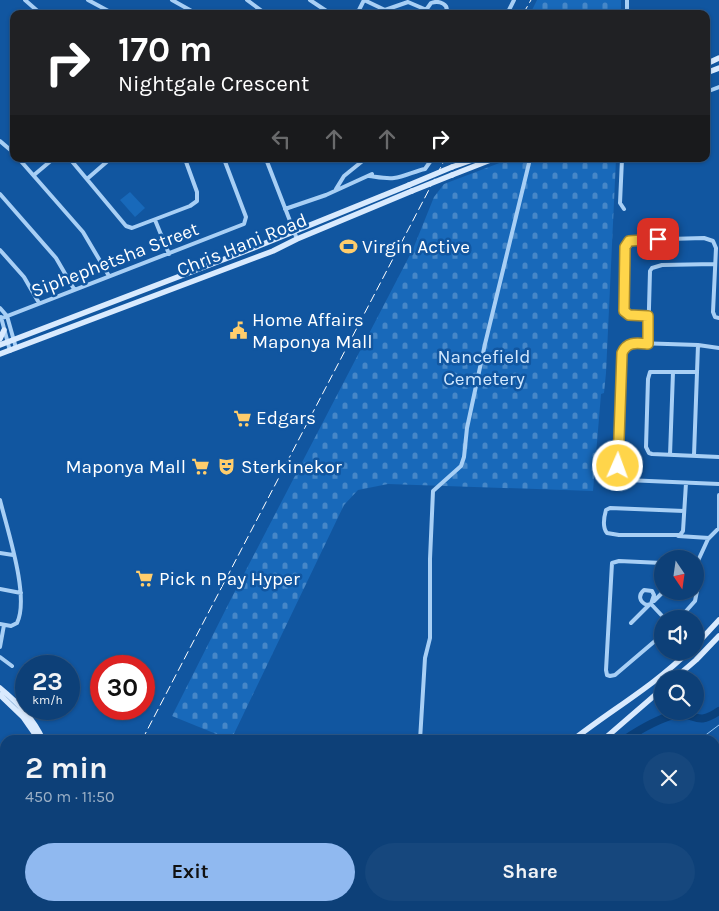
<!DOCTYPE html>
<meta charset="utf-8">
<style>
body{margin:0;font-family:Karla,sans-serif;background:#16477d;color:#f1f3f6;height:100vh;display:flex;flex-direction:column;font-size:19px;white-space:nowrap}
*{box-sizing:border-box;margin:0}
p{font-size:16px;color:#9aafc6}
.icon{flex:none;width:28px;height:28px;fill:none;stroke:currentColor;stroke-width:2;stroke-linecap:round;stroke-linejoin:round}
.map{position:relative;flex:1;overflow:hidden}
.drawer{position:absolute;left:0px;top:735px;width:720px;height:176px;display:flex;flex-direction:column;background:#0d4078;border-radius:15px 15px 0 0;box-shadow:0 1px 4px #0004,0 0 0 1px #2d598a}
.drawer>*{flex:none}
.guide{position:absolute;left:10px;top:10px;width:700px;height:152px;border-radius:10px;box-shadow:0 1px 4px #0004,0 0 0 1px #2d598a;background:#202124;color:#fff;overflow:hidden}
.needle{width:32px;rotate:167deg}
.controls{position:absolute;left:654px;top:550px;display:grid;gap:10px}
.controls a{display:grid;place-items:center;width:50px;height:50px;border-radius:50%;background:#0d4078;box-shadow:0 1px 4px #0004,0 0 0 1px #2d598a;font-size:25px}
.speed{position:absolute;left:15px;top:655px;display:flex;gap:10px;font-size:25px;font-weight:700;text-align:center}
.speed>*{display:grid;place-content:center;width:65px;height:65px;border-radius:50%;background:#0d4078;box-shadow:0 1px 4px #0004,0 0 0 1px #2d598a;line-height:1}
.speed small{font-size:12px;font-weight:400}
.speed .limit{border:8px solid #d22;background:#fff;color:#111}
.pin{position:absolute;display:grid;place-items:center;width:42px;height:42px;color:#fff;margin:-21px;border-radius:10px;box-shadow:0 2px 8px #0006}
.me{position:absolute;width:55px;margin:-28px;rotate:2deg;stroke-linejoin:round;filter:drop-shadow(0 0 4px #0008)}
.turn{display:flex;align-items:center;gap:18px;height:105px;padding:0 25px;font-size:22px}
.turn .icon{width:65px;height:65px;stroke-width:2.5}
.turn b{display:block;font-size:35px;line-height:42px}
.lanes{display:flex;align-items:center;height:48px;padding:0 25px;background:#0003;justify-content:center;gap:25px;direction:ltr}
.lanes .off{opacity:.35}
.round{display:grid;place-items:center;flex:none;width:52px;height:52px;border-radius:26px;background:#16477d}
.headline{display:flex;align-items:center;justify-content:space-between;height:85px;padding:0 25px}
h1{font-size:30px;font-weight:700;line-height:38px}
.cta{display:flex;gap:10px;margin-top:auto;padding:10px 25px}
.cta a{flex:1;height:58px;border-radius:30px;background:#90b9f0;color:#111;font-size:20px;font-weight:700;line-height:58px;text-align:center}
.cta a+a{background:#16477d;color:#f1f3f6}
.map>svg:first-child{display:block}
</style>
<div class="map">
<svg width="719" height="911" viewBox="0 0 719 911">
<defs>
<pattern id="cemetery-stones" width="16" height="16" patternUnits="userSpaceOnUse" patternTransform="scale(1.25)"><rect width="16" height="16" fill="#1869ba"/><path d="M2 7V4a2 2 0 0 1 4 0v3zM10 15v-3a2 2 0 0 1 4 0v3z" fill="#4687c8"/></pattern>
<pattern id="water-ripples" width="26" height="14" patternUnits="userSpaceOnUse" patternTransform="scale(1.25)"><rect width="26" height="14" fill="#0a407b"/><path d="M2 4q2-2 4 0t4 0M15 11q2-2 4 0t4 0" fill="none" stroke="#2f5d8f"/></pattern>
</defs>
<rect width="100%" height="100%" fill="#1156a0"/>
<path fill="url(#cemetery-stones)" d="M537,0H621V14H530Z
M510,159H616L606,373L604,393L601,394L593,491L388,484L358,490L344,505L231,740L172,716L232,597L413,249L434,197L444,184Z"/>
<path fill="#1869ba" d="M130,192L145,208L135,217L120,200Z"/>
<path fill="url(#water-ripples)" stroke="#9acaf8" d="M573,906H608L613,911H569Z"/>
<g fill="none" stroke-linecap="round" stroke-linejoin="round">
<path stroke="#9acaf8" stroke-width="1" d="M677,737H703L719,725
M446,909L448,911
M526,911L536,906"/>
<path stroke="#0a407b" stroke-width="8" d="M624,740C639,730 657,719 674,715C694,710 695,728 719,711
M567,906L568,911"/>
<path stroke="#a8cff5" stroke-width="4" d="M25,0L41,14
M88,0L114,14
M172,0L197,14
M247,0L266,14
M310,0L331,14
M364,0L385,10L408,2L436,14
M426,10L431,3C439,0 450,4 446,14
M357,14L364,0
M507,14L514,0
M627,14V0
M706,92L719,87
M0,141L14,153
M19,159L83,232L109,276
M70,159L126,226L132,228L190,206L197,201V192L185,159
M266,159L297,239
M622,159L620,203L624,209
M34,175L53,159
M369,176C377,177 386,179 394,178C404,177 415,171 425,169L432,159
M87,179L110,159
M336,189L344,176L365,159
M0,194L56,258L74,289
M285,209L326,195L372,174
M155,220L169,254
M0,250L24,277L39,303
M0,308L7,316L16,348
M649,316L629,315L624,311V252L627,243L633,240L704,238L713,241L716,248L713,312L715,317L719,318
M1,317L10,351
M0,319L244,224L246,217L224,159
M648,344L650,271L652,268L662,265L715,264
M719,348L698,345L637,343C629,344 625,345 622,353L618,466L619,475L626,480L719,484
M697,372H650L648,379L646,447L649,453L652,454L719,457
M670,455L673,372
M694,455L698,345
M719,495V529
M0,500C7,529 30,597 17,623L11,626L0,624
M684,511L610,508L606,510C604,517 602,527 607,533L619,535H680L683,531L686,483
M678,536L709,538
M0,553L13,555
M662,563L619,561L612,563L606,670L607,675L610,676L615,675L662,635
M0,589L21,593
M654,601L664,591
M651,604L654,595L652,591L644,590C638,595 639,602 647,605L651,604L665,619
M679,619L695,601L698,586L697,563L708,539L719,528
M631,623L649,605
M0,647L4,625
M0,657L12,666
M420,740L425,658L430,638V559L433,491L461,466L464,457L467,428L485,344L530,159
M0,902L5,892
M223,906L244,911
M134,911L137,906
M299,911L302,906"/>
<path stroke="#d9eafe" stroke-width="5.5" d="M706,64L719,58
M706,73L719,68
M452,167L475,159
M452,175L493,159
M0,339L4,330
M0,345L251,249L409,185
M0,354L273,251L297,239L412,191
M695,646L719,620
M674,679L696,660L719,636
M0,688C18,703 33,718 43,740
M0,695L23,717L39,740
M573,740C611,710 654,686 689,651
M603,740L662,689
M693,906L712,911
M427,911L429,906
M439,911L441,906"/>
<path stroke="#fff" stroke-width="1" stroke-dasharray="9 4" stroke-linecap="butt" d="M523,14L531,0
M142,740L445,159
M49,911L52,906"/>
<path stroke="#d9eafe" stroke-width="5.5" d="M409,185L452,167
M412,191L452,175"/>
</g>
<g fill="none" stroke-linecap="round" stroke-linejoin="round">
<defs>
<path id="route" d="M618,466L622,353C627,341 637,343 648,344V316L629,315L624,311L625,247L629,241L658,239"/>
</defs>
<use href="#route" stroke="#a68a30" stroke-width="12"/>
<use href="#route" stroke="#ffd54a" stroke-width="9"/>
</g>
<defs>
<symbol id="stadium-bare" viewBox="-9 -9 18 18"><path d="M0-5a6.5 5 0 1 0 0 10a6.5 5 0 1 0 0-10ZM-3.5-1.8h7v3.6h-7Z" fill="#ffcd6c" stroke="#1156a0" stroke-width="2.5" paint-order="stroke"/></symbol>
<symbol id="civic-bare" viewBox="-9 -9 18 18"><path d="M-.6-6.5H3V-4.5H.6V-3L4-1V1h2V6H-6V1h2V-1L-.6-3ZM-1.2 2.5V6h2.4V2.5Z" fill="#ffcd6c" stroke="#1156a0" stroke-width="2.5" paint-order="stroke"/></symbol>
<symbol id="supermarket-bare" viewBox="-9 -9 18 18"><path d="M-6-5.5h2.5l.6 2H6L4.5 2H-2.5L-4.4-4H-6ZM-1.5 3.2a1.3 1.3 0 1 0 .1 0ZM3 3.2a1.3 1.3 0 1 0 .1 0Z" fill="#ffcd6c" stroke="#1156a0" stroke-width="2.5" paint-order="stroke"/></symbol>
<symbol id="theatre-bare" viewBox="-9 -9 18 18"><path d="M-5-5.5Q0-4 5-5.5V0Q5 5 0 6Q-5 5-5 0ZM-3.3-2.5H-1v1.5H-3.3ZM1-2.5H3.3v1.5H1ZM-2.8 1Q0 5.5 2.8 1Z" fill="#ffcd6c" stroke="#1156a0" stroke-width="2.5" paint-order="stroke"/></symbol>
</defs>
<g fill-rule="evenodd">
<use href="#stadium-bare" x="336" y="234" width="25" height="25"/>
<use href="#civic-bare" x="226" y="318" width="25" height="25"/>
<use href="#supermarket-bare" x="230" y="406" width="25" height="25"/>
<use href="#supermarket-bare" x="188" y="454" width="25" height="25"/>
<use href="#theatre-bare" x="214" y="454" width="25" height="25"/>
<use href="#supermarket-bare" x="132" y="566" width="25" height="25"/>
</g>
<g text-anchor="middle" dominant-baseline="central" stroke-width="5" stroke-linejoin="round" paint-order="stroke">
<g font-size="19" fill="#fff" stroke="#1156a0">
<text transform="translate(242 245) rotate(-22)">Chris Hani Road</text>
<text transform="translate(115 260) rotate(-21)">Siphephetsha Street</text>
</g>
<g font-size="19" fill="#fff" stroke="#1156a0" text-anchor="start">
<text x="362" y="247">Virgin Active</text>
<text x="252" y="320">Home Affairs<tspan x="252" dy="22">Maponya Mall</tspan></text>
<text x="256" y="418">Edgars</text>
<text x="186" y="467" text-anchor="end">Maponya Mall</text>
<text x="241" y="467">Sterkinekor</text>
<text x="159" y="579">Pick n Pay Hyper</text>
</g>
<g font-size="19" fill="#d1e8fe" stroke="#1156a0">
<text x="484" y="357">Nancefield<tspan x="484" dy="22">Cemetery</tspan></text>
</g>
</g>
</svg>
<div class="controls">
<a><svg class="needle" viewBox="-14 -14 28 28"><path d="M0-13l5 13h-10z" fill="#e53935"/><path d="M0 13l5-13h-10z" fill="#9aafc6"/></svg></a>
<a><svg class="icon" aria-label="sound" viewBox="0 0 24 24"><path d="M4 9h4l5-4v14l-5-4H4zM17 9q2 3 0 6"/></svg></a>
<a><svg class="icon" aria-label="search" viewBox="0 0 24 24"><circle cx="10" cy="10" r="6"/><path d="M15 15l6 6"/></svg></a>
</div>
<div class="speed"><div>23<small>km/h</small></div><div class="limit">30</div></div>
<div class="pin" style="left:658px;top:239px;background:#d93025"><svg class="icon" aria-label="arrive" viewBox="0 0 24 24"><path d="M6 21V4h12l-3 4 3 4H6"/></svg></div>
<svg class="me" style="left:618px;top:466px" viewBox="-20 -20 40 40"><circle r="17" fill="#ffd54a" stroke="#fff" stroke-width="3"/><path d="M0-11L8 9 0 5-8 9z" fill="#fff"/></svg>
<div class="guide">
<div class="turn"><svg class="icon" aria-label="right" viewBox="0 0 24 24"><path d="M7 20v-9h11M14 6l5 5-5 5"/></svg><div><b>170 m</b>Nightgale Crescent</div></div>
<div class="lanes"><svg class="icon off" aria-label="left" viewBox="0 0 24 24"><path d="M17 20v-9H6M10 6l-5 5 5 5"/></svg><svg class="icon off" aria-label="ahead" viewBox="0 0 24 24"><path d="M12 20V5M6 11l6-6 6 6"/></svg><svg class="icon off" aria-label="ahead" viewBox="0 0 24 24"><path d="M12 20V5M6 11l6-6 6 6"/></svg><svg class="icon" aria-label="right" viewBox="0 0 24 24"><path d="M7 20v-9h11M14 6l5 5-5 5"/></svg></div>
</div>
<section class="drawer">
<div class="headline"><div><h1>2 min</h1><p>450 m · 11:50</p></div><a class="round"><svg class="icon" aria-label="close" viewBox="0 0 24 24"><path d="M6 6l12 12M18 6L6 18"/></svg></a></div>
<div class="cta"><a>Exit</a><a>Share</a></div>
</section>
</div>
